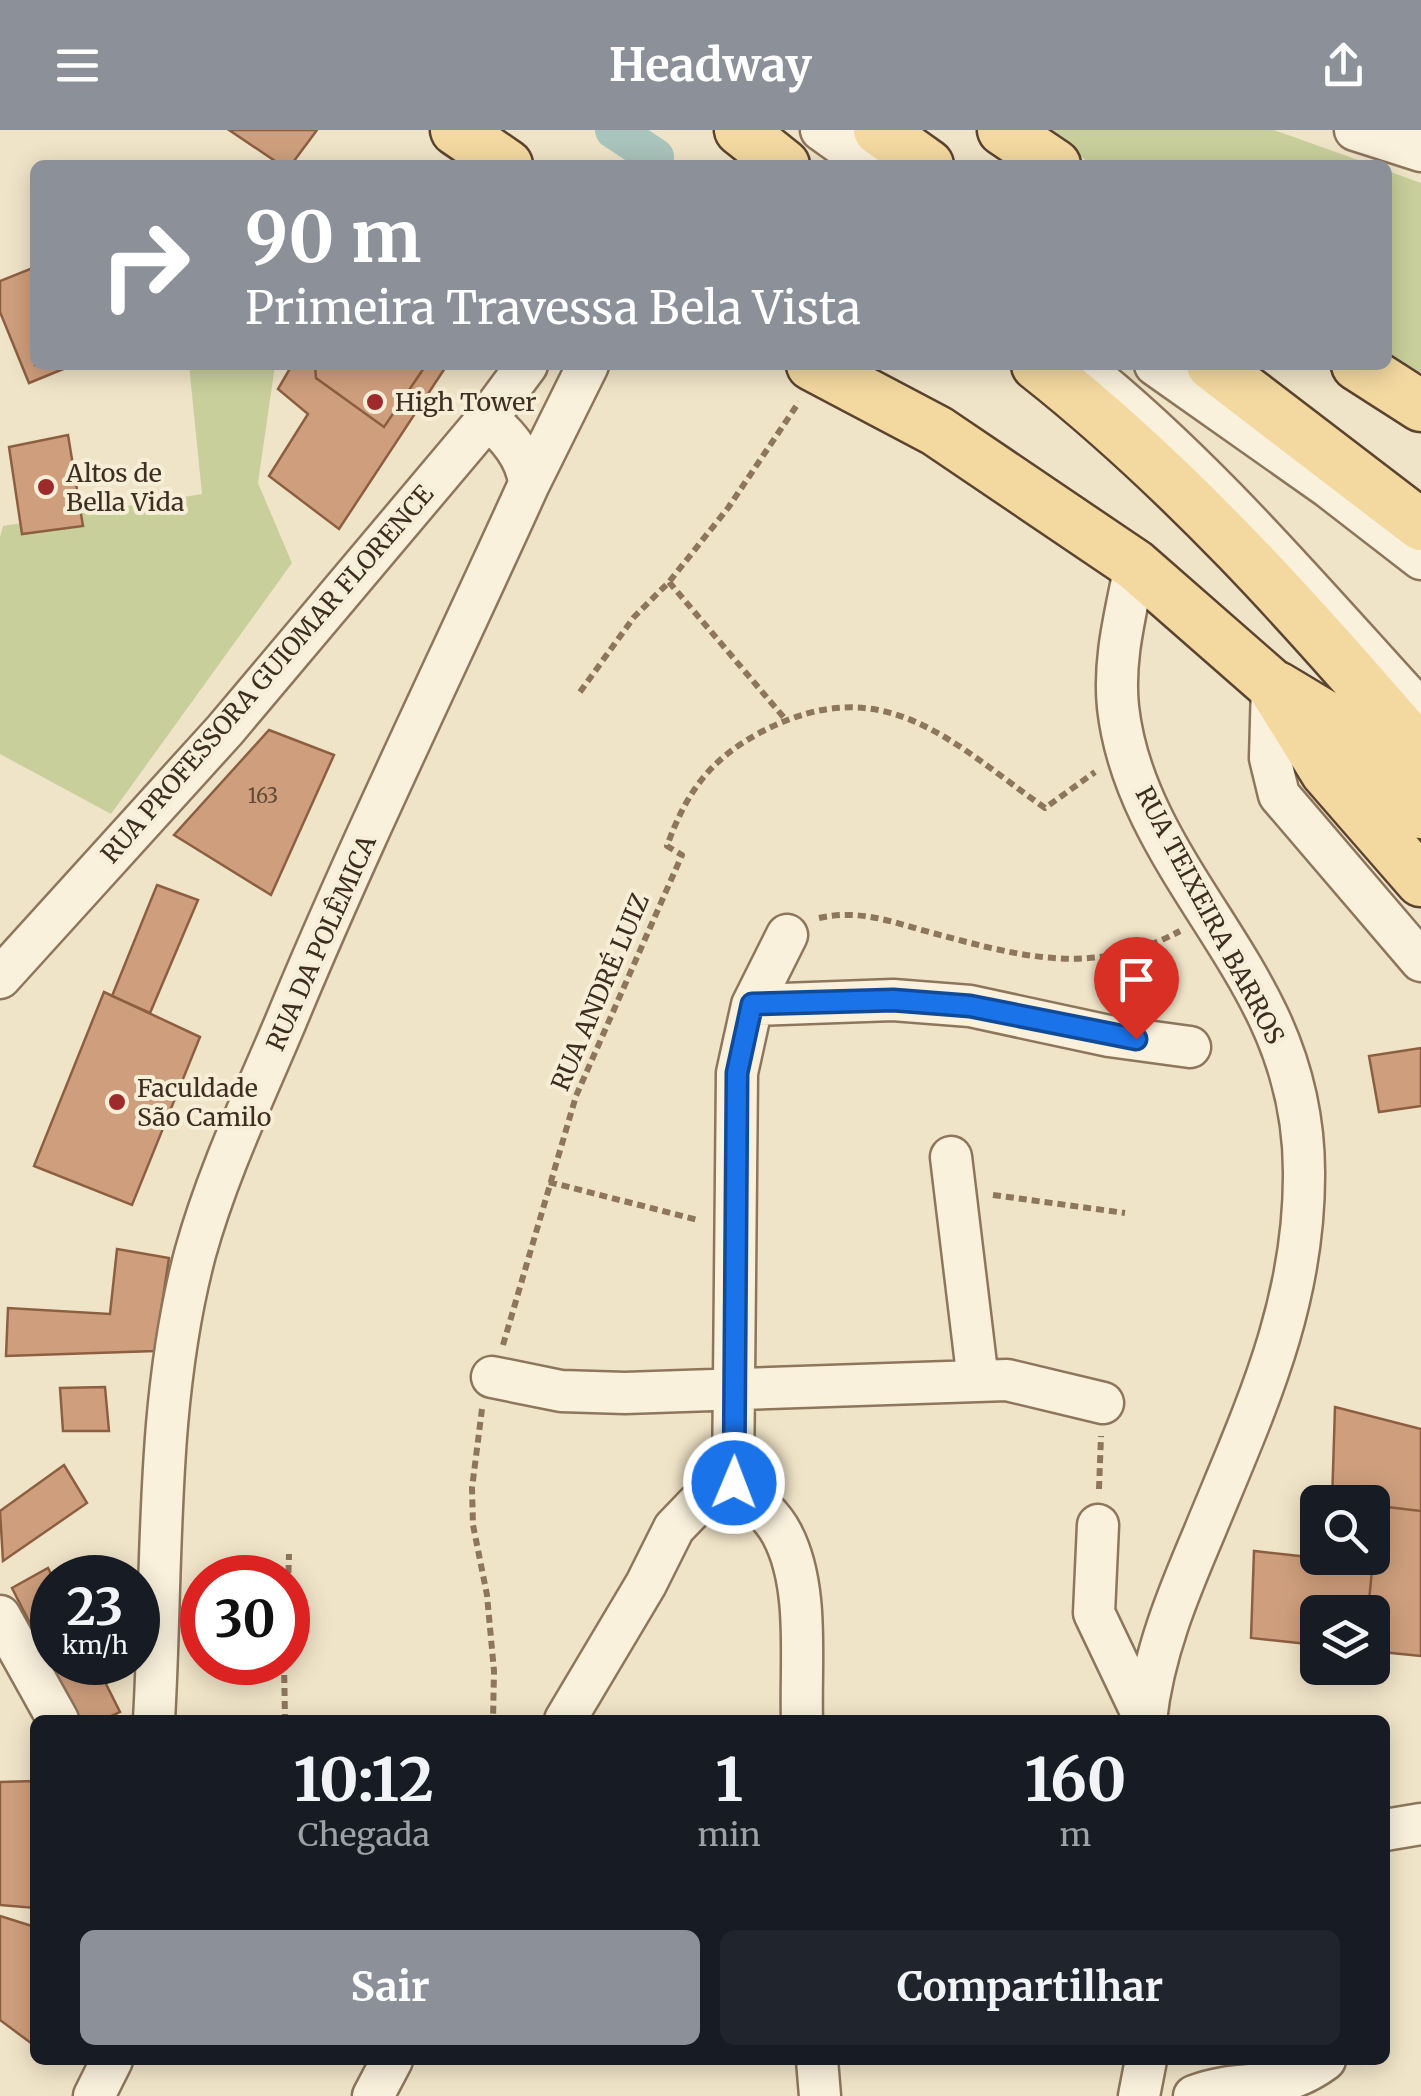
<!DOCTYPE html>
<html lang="pt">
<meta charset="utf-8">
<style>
body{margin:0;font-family:Merriweather,serif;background:#20242c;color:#f1f3f6;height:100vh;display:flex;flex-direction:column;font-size:38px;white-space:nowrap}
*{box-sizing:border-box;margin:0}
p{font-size:32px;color:#9ea1a6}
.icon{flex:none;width:55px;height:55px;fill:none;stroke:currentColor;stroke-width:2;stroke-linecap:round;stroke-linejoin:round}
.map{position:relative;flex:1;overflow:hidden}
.drawer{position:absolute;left:30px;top:1585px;width:1360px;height:350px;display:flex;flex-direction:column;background:#171b24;border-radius:15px;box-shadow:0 5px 25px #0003}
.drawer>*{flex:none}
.hud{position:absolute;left:30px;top:30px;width:1362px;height:210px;border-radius:15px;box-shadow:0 5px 25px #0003;background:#8c9099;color:#fff;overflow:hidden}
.buttons{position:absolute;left:1300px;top:1355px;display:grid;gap:20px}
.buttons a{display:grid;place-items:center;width:90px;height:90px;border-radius:15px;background:#171b24;box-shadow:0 5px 25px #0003;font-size:50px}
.speed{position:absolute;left:30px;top:1425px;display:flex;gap:20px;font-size:50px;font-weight:700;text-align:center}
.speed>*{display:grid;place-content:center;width:130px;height:130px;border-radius:50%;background:#171b24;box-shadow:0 5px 25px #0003;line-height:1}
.speed small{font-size:25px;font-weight:400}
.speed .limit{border:15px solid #d22;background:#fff;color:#111}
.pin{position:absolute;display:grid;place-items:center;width:85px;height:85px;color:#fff;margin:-102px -42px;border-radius:50% 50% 50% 0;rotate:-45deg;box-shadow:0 0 10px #0007}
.pin .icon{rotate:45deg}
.me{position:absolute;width:110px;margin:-55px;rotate:1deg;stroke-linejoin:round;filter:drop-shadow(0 0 8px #0008)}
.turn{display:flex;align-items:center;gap:35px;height:210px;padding:0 50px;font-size:45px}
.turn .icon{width:130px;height:130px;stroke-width:2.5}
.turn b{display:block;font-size:70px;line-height:85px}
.eta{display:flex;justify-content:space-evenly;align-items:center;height:170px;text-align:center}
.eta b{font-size:60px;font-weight:700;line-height:70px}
.primary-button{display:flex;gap:20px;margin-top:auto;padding:20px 50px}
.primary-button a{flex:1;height:115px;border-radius:15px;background:#8c9099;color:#fff;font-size:40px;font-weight:700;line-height:115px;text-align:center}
.primary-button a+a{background:#20242c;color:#f1f3f6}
header{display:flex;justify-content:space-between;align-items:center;height:130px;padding:0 50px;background:#8c9099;color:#fff;font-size:45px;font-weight:700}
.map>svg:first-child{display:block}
</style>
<header><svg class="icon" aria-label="menu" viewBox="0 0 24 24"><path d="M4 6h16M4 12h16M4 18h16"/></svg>Headway<svg class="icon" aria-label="share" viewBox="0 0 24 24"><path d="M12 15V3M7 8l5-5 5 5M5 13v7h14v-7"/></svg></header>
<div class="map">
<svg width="1421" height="1966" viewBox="0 0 1421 1966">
<rect width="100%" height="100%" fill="#f0e4c8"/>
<path fill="#c9cf9b" d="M1041,0H1274L1372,35H1093Z
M1388,41L1421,53V242L1405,246L1388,234Z
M189,235H275L258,353L292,433L111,684L0,624V407L3,396L202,364Z"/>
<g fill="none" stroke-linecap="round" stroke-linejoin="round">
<path stroke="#a9c4bc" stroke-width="38" d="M614,0L655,27"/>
</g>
<path fill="#cf9f7d" stroke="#8d5f41" stroke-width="2.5" d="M229,0H317L291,35H281Z
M35,137V235H73L29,253L0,182V151Z
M292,235H447L339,399L269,346L308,284L278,259Z
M315,235H426L384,297L316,248Z
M68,305L83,396L22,404L9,317Z
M269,600L334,625L271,765L174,705Z
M157,755L198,770L150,883L112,866Z
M104,862L200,907L132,1075L34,1036Z
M1421,918V976L1379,982L1369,926Z
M117,1119L169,1128L155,1221L6,1226L8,1178L110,1184Z
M105,1257L109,1301H63L60,1258Z
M1335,1277L1421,1299V1381L1378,1376L1368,1482H1318V1515L1251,1508L1254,1421L1318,1428H1372V1372H1332Z
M64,1335L87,1373L3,1431L0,1381Z
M1378,1376L1421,1381V1526L1372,1521V1482H1368Z
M48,1438L53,1448L52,1532H95L120,1582L103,1590H79L12,1458Z
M34,1651L35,1778L0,1775V1652Z
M0,1786L35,1797V1916L0,1890Z"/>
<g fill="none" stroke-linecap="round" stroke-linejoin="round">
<defs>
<path id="minor" d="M821,0L870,35
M1355,0L1421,21
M1080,235C1206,336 1312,462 1421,581
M1155,235L1328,357L1421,429
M529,354L588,235
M1135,435C1126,483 1113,528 1118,577C1131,696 1220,784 1269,888C1291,935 1304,989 1304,1042C1305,1176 1254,1281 1204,1403C1178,1464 1153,1524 1146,1590
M1272,555L1270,628L1279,665L1421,831
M787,805L752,875L737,943L733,1353C751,1368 771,1383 782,1404C810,1457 800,1532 802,1590
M0,848L225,600L487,289L527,235
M752,875L893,870L970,876L1109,906L1190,917
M951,1027L978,1251
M492,1247L561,1261L625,1263L1007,1250L1103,1273
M1098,1395L1094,1483L1145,1590
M0,1486L58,1590
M154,1590C163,1435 155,1275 195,1124C217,1044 254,967 286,891C361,710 448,533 529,354C527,328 507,304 487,289
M565,1590L646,1454L674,1398L698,1373L733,1353
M1385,1700L1421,1694
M817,1930L820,1966
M94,1966L112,1930
M373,1966L392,1930
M1139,1966L1146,1930
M1194,1966C1247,1946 1276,1966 1325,1930"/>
<path id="major" d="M456,0L507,35
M740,0L784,35
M879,0L928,35
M1003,0L1055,35
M812,235L937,301L1135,435L1272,555L1326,642L1421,751
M1037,235C1179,347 1303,485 1421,623
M1212,235L1421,395
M1357,235L1421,276
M1277,557L1347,599L1421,683"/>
</defs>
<use href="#minor" stroke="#8d765c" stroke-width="45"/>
<use href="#major" stroke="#5b4430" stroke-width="55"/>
<path stroke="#8d765c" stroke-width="6" stroke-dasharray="8 5" stroke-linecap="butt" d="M669,452L786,590
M580,562L634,487L669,452L728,378L799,272
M819,788C855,780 884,789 918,799C1012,824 1089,850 1180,801
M549,1052L698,1090
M993,1065L1125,1083
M503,1215L576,966L682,725L667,716C687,661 710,629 763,601C884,539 950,611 1045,678L1095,642
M482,1279L472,1358L473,1395L487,1465L494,1541L493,1590
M1099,1359L1101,1306
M288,1456L289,1424
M284,1532L285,1590"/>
<use href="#minor" stroke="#faf1dc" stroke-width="40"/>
<use href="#major" stroke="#f3d9a0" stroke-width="50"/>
</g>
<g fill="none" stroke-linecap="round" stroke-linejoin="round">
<defs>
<path id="route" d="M734,1353L737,943L752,874L893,870L970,876L1136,909"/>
</defs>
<use href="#route" stroke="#114b97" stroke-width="25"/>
<use href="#route" stroke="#1a73e8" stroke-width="18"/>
</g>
<g fill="#9e2a2b" stroke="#f7eed8" stroke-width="4">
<circle cx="375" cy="272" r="10"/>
<circle cx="46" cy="357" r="10"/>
<circle cx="117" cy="972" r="10"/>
</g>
<g text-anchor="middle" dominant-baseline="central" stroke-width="8" stroke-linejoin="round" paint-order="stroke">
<g font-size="20" fill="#624a37">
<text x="263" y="665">163</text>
</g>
<g font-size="25" fill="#3d2e20" stroke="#f7eed8" text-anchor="start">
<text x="395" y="272">High Tower</text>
<text x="66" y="343">Altos de<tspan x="66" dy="29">Bella Vida</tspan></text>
<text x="137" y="958">Faculdade<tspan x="137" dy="29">São Camilo</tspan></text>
</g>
<g font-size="25" fill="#3d2e20" stroke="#f7eed8">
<text transform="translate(267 544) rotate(-49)">RUA PROFESSORA GUIOMAR FLORENCE</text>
<text transform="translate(1210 785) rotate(62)">RUA TEIXEIRA BARROS</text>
<text transform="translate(321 813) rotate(-66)">RUA DA POLÊMICA</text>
<text transform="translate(600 862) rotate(-67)">RUA ANDRÉ LUIZ</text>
</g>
</g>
</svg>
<div class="buttons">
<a><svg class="icon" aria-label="search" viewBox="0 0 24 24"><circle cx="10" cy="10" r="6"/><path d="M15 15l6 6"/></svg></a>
<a><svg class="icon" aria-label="layers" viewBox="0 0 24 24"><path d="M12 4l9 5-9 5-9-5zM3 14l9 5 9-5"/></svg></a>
</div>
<div class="speed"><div>23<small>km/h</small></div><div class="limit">30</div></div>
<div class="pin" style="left:1136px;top:909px;background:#d93025"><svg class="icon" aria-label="arrive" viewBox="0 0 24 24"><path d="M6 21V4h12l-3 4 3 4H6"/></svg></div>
<svg class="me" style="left:734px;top:1353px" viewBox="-20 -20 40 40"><circle r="17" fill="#1a73e8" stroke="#fff" stroke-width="3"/><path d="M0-11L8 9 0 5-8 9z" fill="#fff"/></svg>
<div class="hud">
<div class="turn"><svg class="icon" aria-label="right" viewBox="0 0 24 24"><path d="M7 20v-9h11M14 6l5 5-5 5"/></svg><div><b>90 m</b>Primeira Travessa Bela Vista</div></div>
</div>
<section class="drawer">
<div class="eta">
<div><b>10:12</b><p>Chegada</p></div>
<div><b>1</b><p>min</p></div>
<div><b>160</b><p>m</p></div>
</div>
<div class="primary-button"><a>Sair</a><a>Compartilhar</a></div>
</section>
</div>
